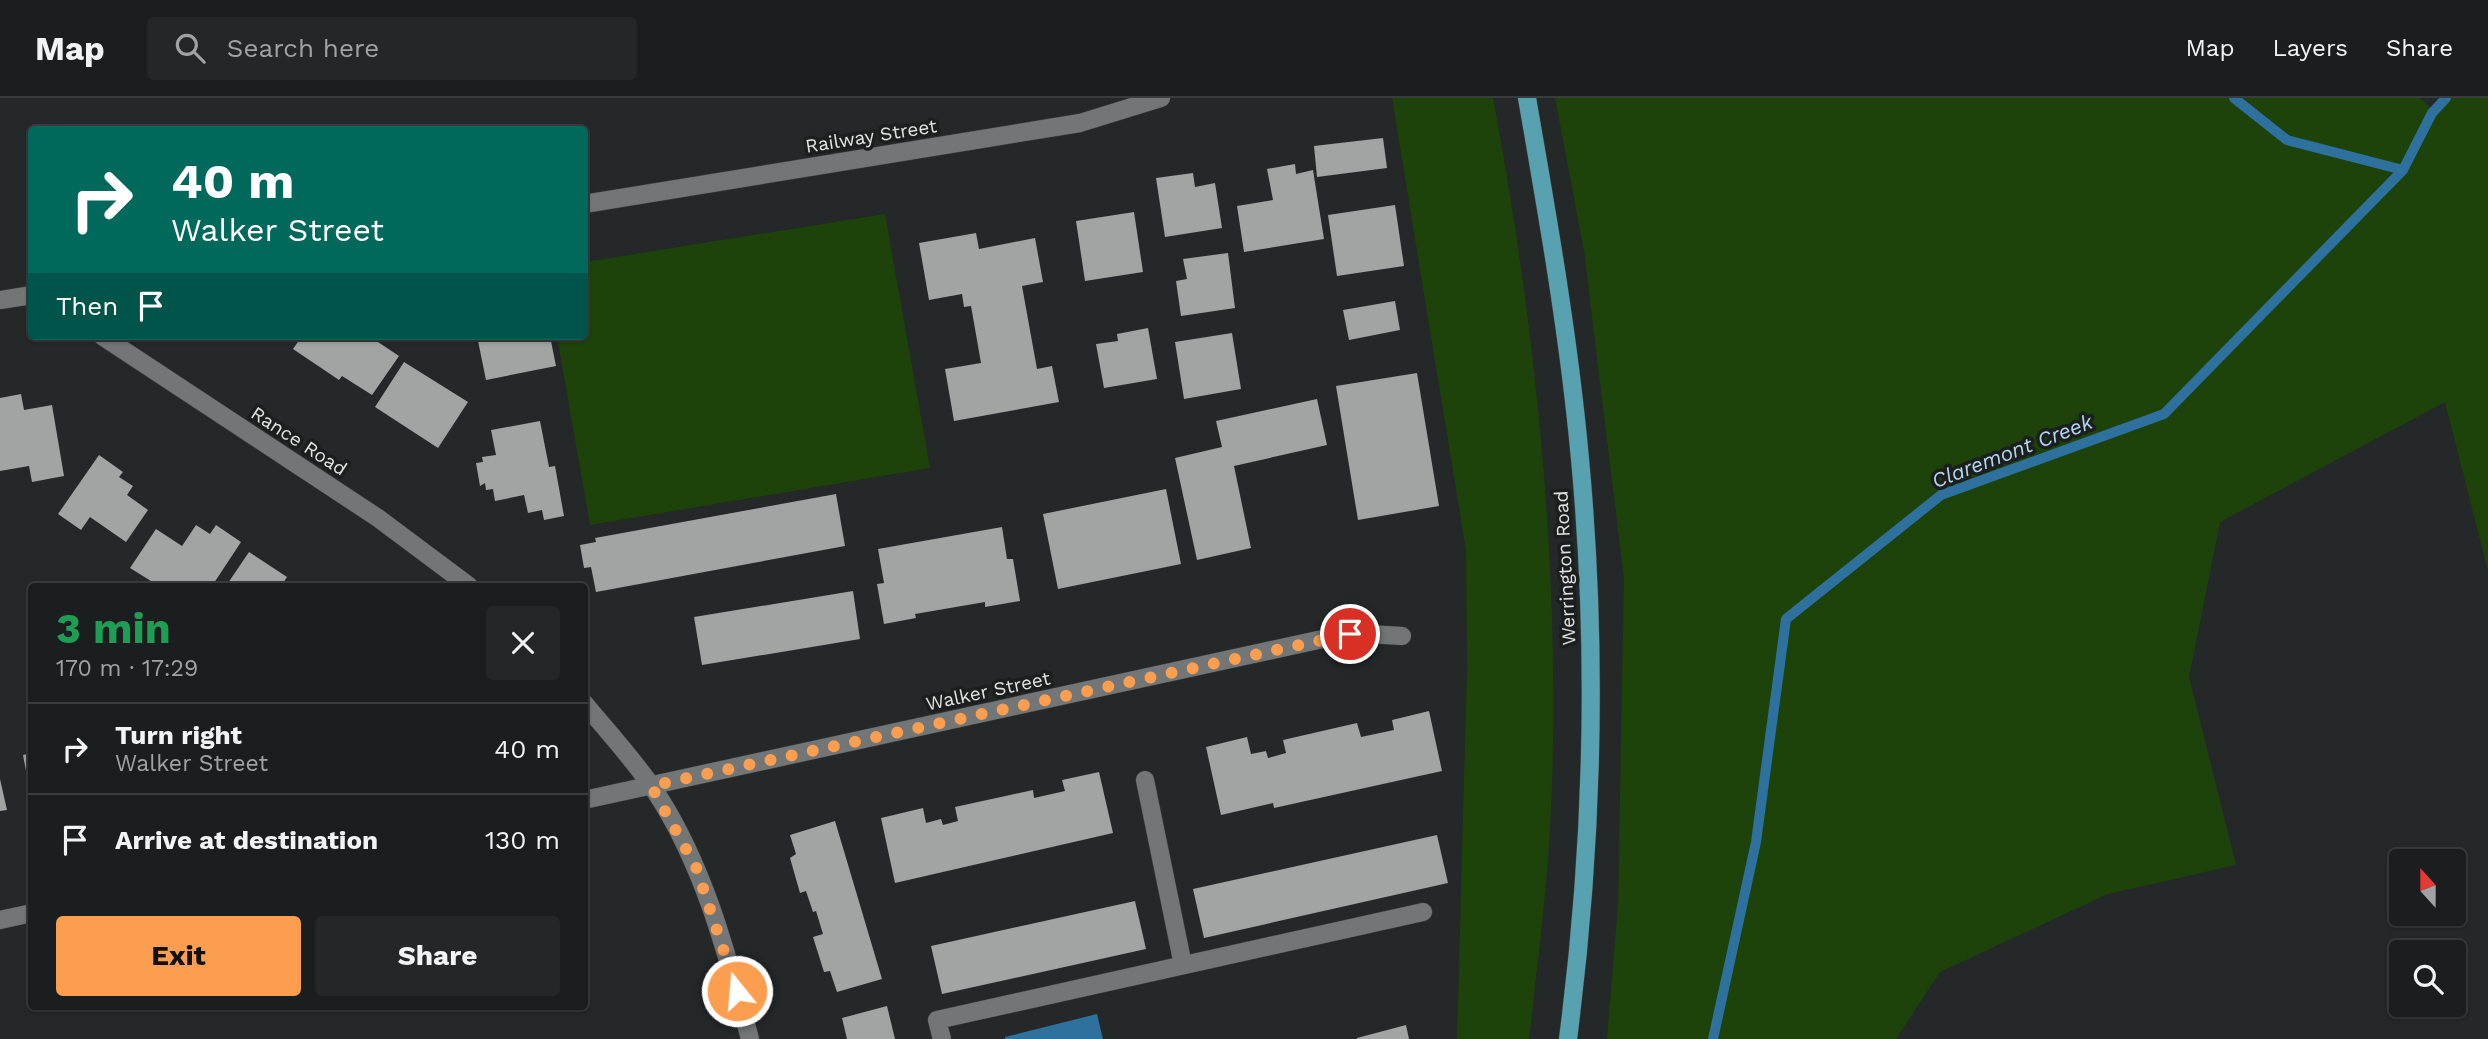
<!DOCTYPE html>
<meta charset="utf-8">
<style>
body{margin:0;font-family:"Work Sans",sans-serif;background:#242727;color:#f1f3f6;height:100vh;display:flex;flex-direction:column;font-size:26px;white-space:nowrap}
*{box-sizing:border-box;margin:0}
p{font-size:23px;color:#a0a2a4}
.icon{flex:none;width:38px;height:38px;fill:none;stroke:currentColor;stroke-width:2;stroke-linecap:round;stroke-linejoin:round}
.map{position:relative;flex:1;overflow:hidden}
.details{position:absolute;left:28px;top:485px;width:560px;height:427px;display:flex;flex-direction:column;background:#1b1e1e;border-radius:7px;box-shadow:0 2px 5px #0004,0 0 0 2px #393c3c}
.details>*{flex:none}
.hud{position:absolute;left:28px;top:28px;width:560px;height:214px;border-radius:7px;box-shadow:0 2px 5px #0004,0 0 0 2px #393c3c;background:#00695c;color:#fff;overflow:hidden}
.needle{width:46px;rotate:339deg}
.fabs{position:absolute;left:2389px;top:751px;display:grid;gap:14px}
.fabs a{display:grid;place-items:center;width:77px;height:77px;border-radius:7px;background:#1b1e1e;box-shadow:0 2px 5px #0004,0 0 0 2px #393c3c;font-size:35px}
.pin{position:absolute;display:grid;place-items:center;width:60px;height:60px;color:#fff;margin:-30px;border:4px solid #fff;border-radius:50%;box-shadow:0 2px 7px #0007}
.me{position:absolute;width:77px;margin:-38px;rotate:343deg;stroke-linejoin:round;filter:drop-shadow(0 0 5px #0008)}
.turn{display:flex;align-items:center;gap:24px;height:147px;padding:0 28px;font-size:32px}
.turn .icon{width:91px;height:91px;stroke-width:2.5}
.turn b{display:block;font-size:49px;line-height:60px}
.then{display:flex;align-items:center;height:66px;padding:0 28px;background:#0003;gap:14px;font-size:26px}
.round{display:grid;place-items:center;flex:none;width:74px;height:74px;border-radius:7px;background:#242727}
.headline{display:flex;align-items:center;justify-content:space-between;height:119px;padding:0 28px}
h1{font-size:42px;font-weight:700;line-height:52px;color:#1e9e55}
.button{display:flex;gap:14px;margin-top:auto;padding:14px 28px}
.button a{flex:1;height:80px;border-radius:7px;background:#fb9e50;color:#111;font-size:28px;font-weight:700;line-height:80px;text-align:center}
.button a+a{background:#242727;color:#f1f3f6}
ul{padding:0;list-style:none}
li{display:flex;align-items:center;gap:21px;height:91px;padding:0 28px;border-top:2px solid #393c3c}
li div{flex:1}
li b{display:block;font-size:26px}
li em{font-style:normal}
header{display:flex;align-items:center;gap:42px;box-sizing:border-box;height:98px;padding:0 35px;background:#1b1e1e;border-bottom:2px solid #393c3c}
header strong{font-size:33px}
nav{display:flex;gap:38px;margin-inline-start:auto;font-size:24px}
.search{width:490px;height:63px;background:#242727;display:flex;align-items:center;gap:18px;box-sizing:border-box;padding:0 24px;border-radius:7px;color:#a0a2a4;font-size:26px}
.map>svg:first-child{display:block}
</style>
<header>
<strong>Map</strong>
<div class="search"><svg class="icon" aria-label="search" viewBox="0 0 24 24"><circle cx="10" cy="10" r="6"/><path d="M15 15l6 6"/></svg>Search here</div>
<nav><a>Map</a><a>Layers</a><a>Share</a></nav>
</header>
<div class="map">
<svg width="2488" height="941" viewBox="0 0 2488 941">
<rect width="100%" height="100%" fill="#242828"/>
<path fill="#1e430a" d="M1392,0H1493C1537,234 1563,492 1550,731C1546,801 1537,871 1529,941H1457L1467,572L1466,452Z
M1555,0H2420L2437,15L2448,0H2488V473L2445,304L2220,424L2189,579L2236,767L2108,796L1940,874L1896,941H1607L1618,807L1624,481L1584,153Z
M885,116L930,370L590,427L557,238H584L585,164Z"/>
<path fill="#2e709e" d="M1097,916L1103,941H1005V939Z"/>
<g fill="none" stroke-linecap="round" stroke-linejoin="round">
<path stroke="#2e709e" stroke-width="10" d="M2234,0L2287,42L2403,72
M1713,941L1756,744L1786,521L1941,397L2164,316L2403,72L2432,15L2446,0"/>
</g>
<path fill="#a0a4a2" d="M1383,40L1387,70L1317,79L1314,48Z
M1295,66L1296,76L1313,72L1324,141L1244,154L1237,108L1273,102L1267,71Z
M1193,75L1195,89L1215,85L1222,130L1165,139L1156,80Z
M1395,107L1404,168L1337,178L1328,117Z
M1134,114L1143,174L1085,183L1076,123Z
M976,135L979,151L1035,140L1043,184L1022,188L1037,271L1052,268L1059,304L954,323L945,271L981,265L971,208L964,209L962,196L929,202L919,145Z
M1228,155L1235,210L1181,218L1176,183L1187,181L1183,161Z
M1395,203L1400,232L1349,242L1343,212Z
M1148,230L1157,281L1104,290L1096,246L1118,243L1117,236Z
M1232,235L1241,291L1184,301L1175,244Z
M302,238H369L399,258L372,297L342,278L339,282L293,251Z
M477,238H550L556,268L486,282Z
M404,264L468,304L438,350L375,309Z
M1417,275L1439,408L1358,422L1336,288Z
M21,296L24,312L52,307L64,378L32,384L29,368L0,373V300Z
M1317,301L1327,347L1234,368L1251,450L1197,462L1175,360L1222,349L1216,323Z
M540,323L549,369L555,368L564,418L544,422L542,412L528,415L524,397L495,403L493,391L486,392L485,385L480,388L476,365L483,364L482,359L496,357L491,332Z
M99,357L123,374L119,379L133,388L127,397L148,412L126,444L90,419L81,432L58,416Z
M1166,391L1181,466L1058,491L1043,416Z
M836,396L845,448L596,494L591,469L584,470L580,447L596,444L595,440Z
M196,427L210,436L216,427L241,444L212,488H159L130,470L156,431L182,448Z
M1002,429L1007,461H1013L1020,503L985,509V504L915,516L916,520L884,526L877,486L884,485L878,451Z
M249,454L287,479L281,488H226Z
M853,493L860,541L702,567L694,519Z
M1429,613L1442,673L1274,710L1273,705L1221,717L1206,649L1247,639L1251,656L1266,653L1268,660L1286,655L1283,642L1357,625L1361,639L1394,632L1392,622Z
M32,655V694H30L23,657Z
M1099,674L1113,735L895,785L881,720L923,710L926,725L941,721L943,727L958,723L955,709L1033,692L1034,700L1065,693L1062,682Z
M0,681L7,712L0,713Z
M835,723L882,881L837,894L830,873L824,874L813,839L823,836L816,813L813,814L806,793L800,795L790,760L796,756L790,737Z
M1437,737L1448,785L1204,840L1193,791Z
M1135,803L1146,851L942,896L931,848Z
M887,908L895,941H847L842,920Z
M1406,927L1409,941H1357V940Z"/>
<g fill="none" stroke-linecap="round" stroke-linejoin="round">
<defs>
<path id="minor" d="M584,106L1080,25L1161,0
M0,202L32,197
M102,238L378,420L469,488
M584,605C608,634 634,662 655,693C704,767 727,856 750,941
M1145,682L1183,867
M584,702L1350,535L1402,538
M0,822L32,815
M942,941L937,922L1423,814"/>
<path id="major" d="M1527,0C1548,120 1569,240 1580,361C1598,554 1593,748 1568,941"/>
</defs>
<use href="#minor" stroke="#404343" stroke-width="19"/>
<use href="#major" stroke="#404343" stroke-width="19"/>
<use href="#minor" stroke="#727676" stroke-width="18"/>
<use href="#major" stroke="#58a1b1" stroke-width="18"/>
</g>
<g fill="none" stroke-linecap="round" stroke-linejoin="round">
<path stroke="#fb9e50" stroke-width="12" stroke-dasharray="0 21.6" d="M737,893L696,769L651,688L1350,536"/>
</g>
<g text-anchor="middle" dominant-baseline="central" stroke-width="7" stroke-linejoin="round" paint-order="stroke">
<g font-size="19" fill="#e1e3e3" stroke="#1b1f1e">
<text transform="translate(871 38) rotate(-9)">Railway Street</text>
<text transform="translate(299 343) rotate(33)">Rance Road</text>
<text transform="translate(1565 470) rotate(-93)">Werrington Road</text>
<text transform="translate(988 593) rotate(-12)">Walker Street</text>
</g>
<g font-size="21" font-style="italic" fill="#b5d6f0" stroke="#1b1f1e">
<text transform="translate(2012 353) rotate(-21)">Claremont Creek</text>
</g>
</g>
</svg>
<div class="fabs">
<a><svg class="needle" viewBox="-14 -14 28 28"><path d="M0-13l5 13h-10z" fill="#e53935"/><path d="M0 13l5-13h-10z" fill="#a0a2a4"/></svg></a>
<a><svg class="icon" aria-label="search" viewBox="0 0 24 24"><circle cx="10" cy="10" r="6"/><path d="M15 15l6 6"/></svg></a>
</div>
<div class="pin" style="left:1350px;top:536px;background:#d93025"><svg class="icon" aria-label="arrive" viewBox="0 0 24 24"><path d="M6 21V4h12l-3 4 3 4H6"/></svg></div>
<svg class="me" style="left:737px;top:893px" viewBox="-20 -20 40 40"><circle r="17" fill="#fb9e50" stroke="#fff" stroke-width="3"/><path d="M0-11L8 9 0 5-8 9z" fill="#fff"/></svg>
<div class="hud">
<div class="turn"><svg class="icon" aria-label="right" viewBox="0 0 24 24"><path d="M7 20v-9h11M14 6l5 5-5 5"/></svg><div><b>40 m</b>Walker Street</div></div>
<div class="then">Then<svg class="icon" aria-label="arrive" viewBox="0 0 24 24"><path d="M6 21V4h12l-3 4 3 4H6"/></svg></div>
</div>
<section class="details">
<div class="headline"><div><h1>3 min</h1><p>170 m · 17:29</p></div><a class="round"><svg class="icon" aria-label="close" viewBox="0 0 24 24"><path d="M6 6l12 12M18 6L6 18"/></svg></a></div>
<ul>
<li><svg class="icon" aria-label="right" viewBox="0 0 24 24"><path d="M7 20v-9h11M14 6l5 5-5 5"/></svg><div><b>Turn right</b><p>Walker Street</p></div><em>40 m</em></li>
<li><svg class="icon" aria-label="arrive" viewBox="0 0 24 24"><path d="M6 21V4h12l-3 4 3 4H6"/></svg><div><b>Arrive at destination</b></div><em>130 m</em></li>
</ul>
<div class="button"><a>Exit</a><a>Share</a></div>
</section>
</div>
